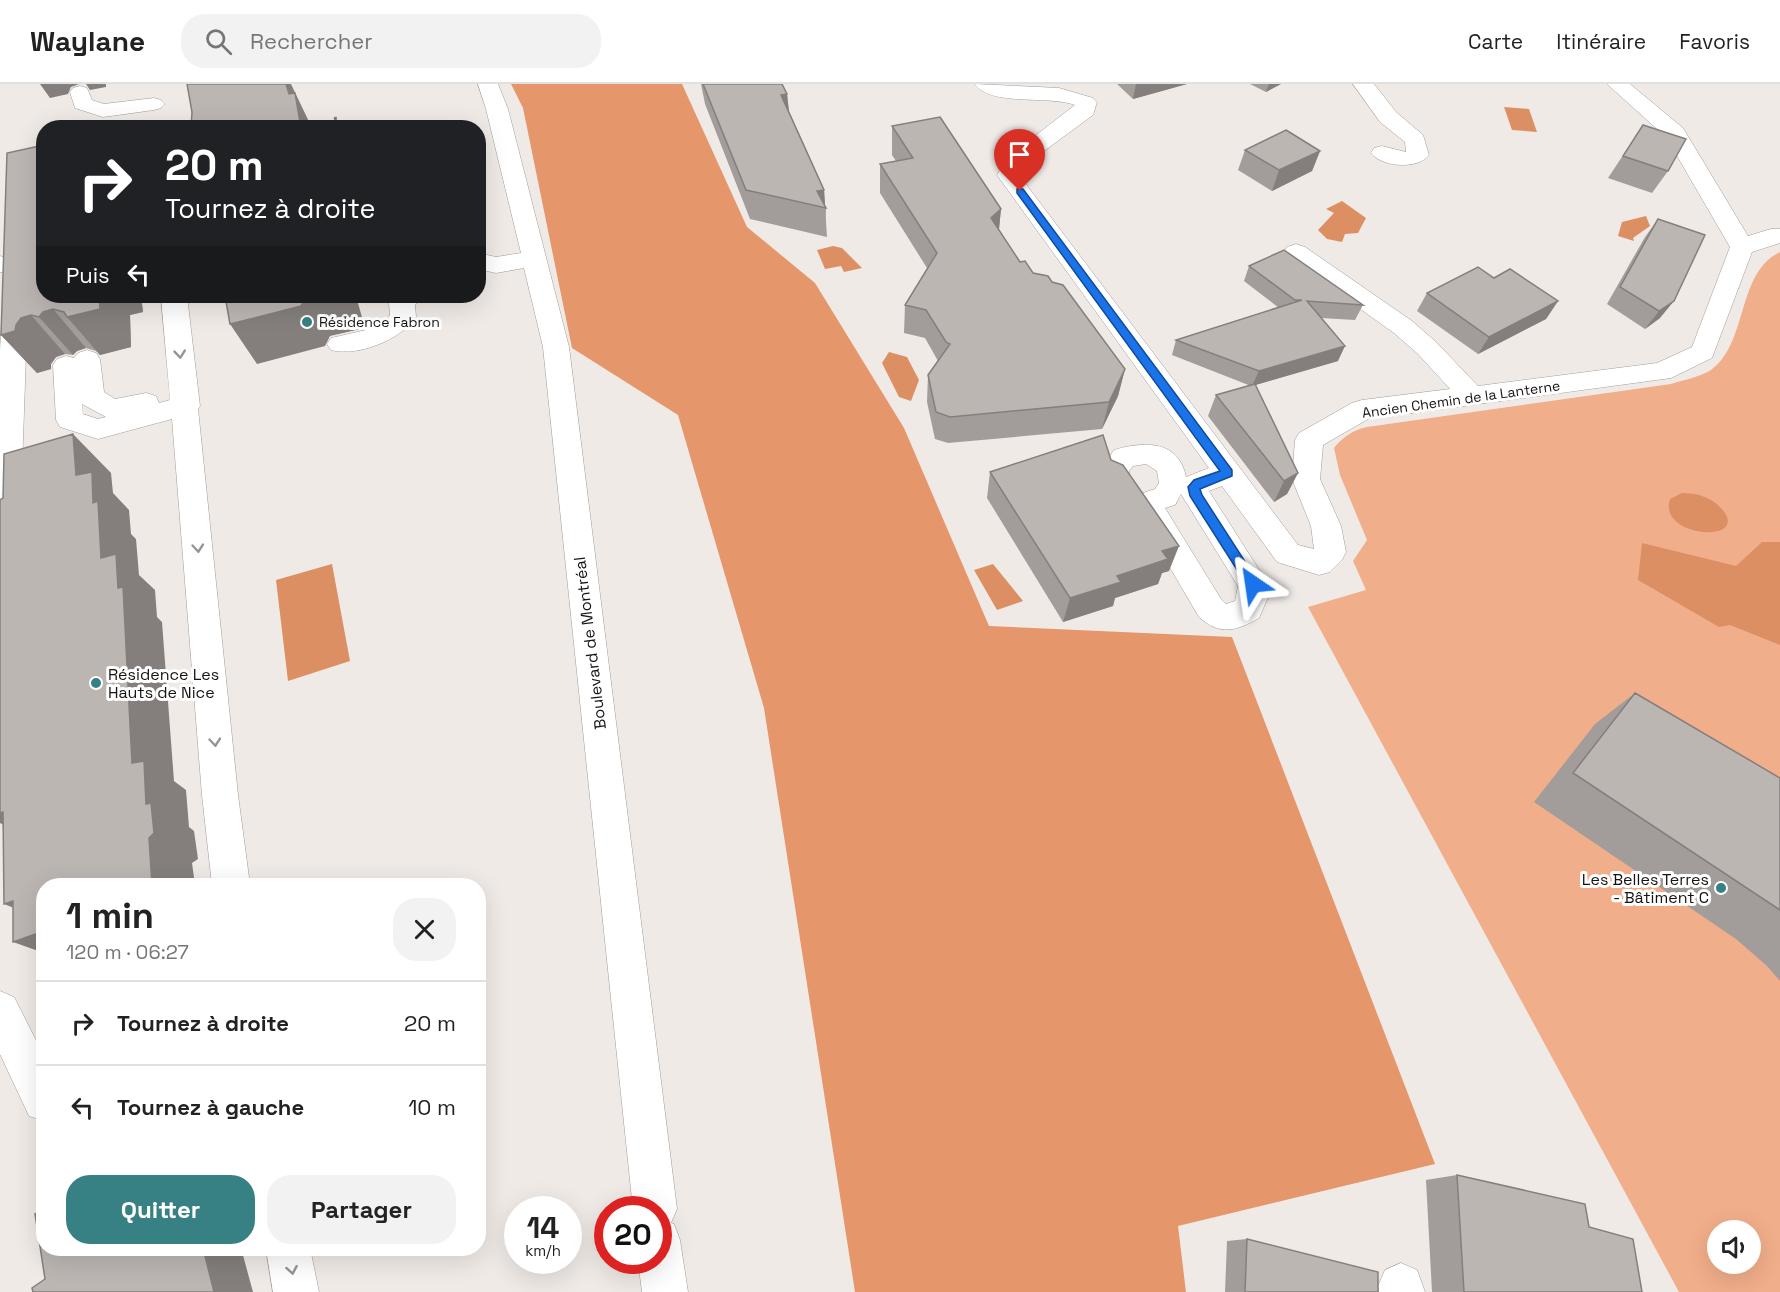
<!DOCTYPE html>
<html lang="fr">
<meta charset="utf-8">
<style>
body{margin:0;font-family:"Space Grotesk",sans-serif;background:#f2f2f2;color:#222;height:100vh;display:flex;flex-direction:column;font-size:22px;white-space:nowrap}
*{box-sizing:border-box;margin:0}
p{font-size:20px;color:#767676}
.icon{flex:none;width:33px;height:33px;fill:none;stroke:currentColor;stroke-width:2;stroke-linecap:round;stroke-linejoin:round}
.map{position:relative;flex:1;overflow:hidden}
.details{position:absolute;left:36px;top:794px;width:450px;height:378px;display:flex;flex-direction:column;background:#fff;border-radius:24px;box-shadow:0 6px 24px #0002}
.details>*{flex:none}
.banner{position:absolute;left:36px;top:36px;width:450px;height:183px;border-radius:24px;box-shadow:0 6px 24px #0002;background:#202124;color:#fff;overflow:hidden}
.buttons{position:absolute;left:1707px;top:1136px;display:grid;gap:12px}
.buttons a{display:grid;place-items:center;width:54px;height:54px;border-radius:50%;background:#fff;box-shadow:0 6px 24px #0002;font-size:30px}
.speed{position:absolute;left:504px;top:1112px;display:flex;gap:12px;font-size:30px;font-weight:700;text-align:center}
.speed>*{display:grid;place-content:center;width:78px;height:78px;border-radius:50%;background:#fff;box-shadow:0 6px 24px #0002;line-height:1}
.speed small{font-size:15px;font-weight:400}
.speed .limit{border:9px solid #d22;background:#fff;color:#111}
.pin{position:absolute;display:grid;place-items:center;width:51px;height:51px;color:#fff;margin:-62px -26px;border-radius:50% 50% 50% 0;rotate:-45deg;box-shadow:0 0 6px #0007}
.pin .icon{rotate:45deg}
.me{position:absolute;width:66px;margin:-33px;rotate:328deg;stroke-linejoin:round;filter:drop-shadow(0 0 4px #0008)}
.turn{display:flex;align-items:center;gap:21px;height:126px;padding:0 30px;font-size:27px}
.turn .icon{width:78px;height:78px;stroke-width:2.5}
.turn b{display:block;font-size:42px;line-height:51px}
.then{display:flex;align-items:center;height:57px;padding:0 30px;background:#0003;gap:12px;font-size:22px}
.round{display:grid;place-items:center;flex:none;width:63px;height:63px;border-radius:24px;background:#f2f2f2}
.summary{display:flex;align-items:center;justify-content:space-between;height:102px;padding:0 30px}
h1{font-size:36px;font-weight:700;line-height:45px}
.primary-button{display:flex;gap:12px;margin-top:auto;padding:12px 30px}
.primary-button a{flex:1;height:69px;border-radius:24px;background:#378083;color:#fff;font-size:24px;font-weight:700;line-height:69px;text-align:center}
.primary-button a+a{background:#f2f2f2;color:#222}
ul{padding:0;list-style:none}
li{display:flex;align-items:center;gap:18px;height:84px;padding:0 30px;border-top:2px solid #e0e0e0}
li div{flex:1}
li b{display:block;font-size:22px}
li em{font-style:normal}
header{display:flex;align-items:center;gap:36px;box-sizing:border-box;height:84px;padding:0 30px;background:#fff;border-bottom:2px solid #e0e0e0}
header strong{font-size:28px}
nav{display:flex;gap:33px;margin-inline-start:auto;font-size:21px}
.search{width:420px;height:54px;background:#f2f2f2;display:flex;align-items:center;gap:15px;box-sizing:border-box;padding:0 21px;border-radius:24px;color:#767676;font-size:22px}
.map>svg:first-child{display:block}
</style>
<header>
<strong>Waylane</strong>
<div class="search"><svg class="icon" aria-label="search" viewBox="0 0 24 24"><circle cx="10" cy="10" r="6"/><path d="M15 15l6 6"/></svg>Rechercher</div>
<nav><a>Carte</a><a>Itinéraire</a><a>Favoris</a></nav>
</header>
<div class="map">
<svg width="1780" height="1208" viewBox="0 0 1780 1208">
<rect width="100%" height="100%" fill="#f0eae6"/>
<path fill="#f1ae8a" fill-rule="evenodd" d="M1780,168V1208H1679L1308,523L1366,506L1353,477L1367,456L1340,391L1334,364C1343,353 1353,346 1367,343L1671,300C1683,296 1700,293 1711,286C1749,258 1736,189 1780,168ZM1718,1146H1750V1179H1718Z"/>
<path fill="#e5966b" d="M511,0H682L747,143L815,199L904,344L989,542L1232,553L1435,1080L1178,1142L1186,1208H855L764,624L678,331L572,264L523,24Z"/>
<path fill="#dd8f64" d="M1504,23L1529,25L1537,48L1512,46Z
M1342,117L1366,134L1358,149L1345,150L1342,158L1327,155L1318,146L1334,129L1326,125Z
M1646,132L1650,142L1633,154L1634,157L1618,152L1622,138Z
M833,162L842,164L862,184L844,188L841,182L825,185L817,166Z
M889,268L907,273L919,296L911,317L899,313L882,279Z
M1682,409C1697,409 1711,413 1721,424C1754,460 1657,455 1670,415Z
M1762,458H1780V561L1730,541L1719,543L1638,496L1642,459L1736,482Z
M332,480L350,577L288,597L276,496Z
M993,480L1023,517L997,526L974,486Z"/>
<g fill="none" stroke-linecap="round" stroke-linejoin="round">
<defs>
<path id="minor" d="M478,0H498L508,25L569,263L677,1125L671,1139L674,1140L680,1156L688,1208H642L638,1176H658V1125H633L543,263L524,184L496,189L478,185V169L496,173L521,169L486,25Z
M975,0L1059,4L1093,14L1097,18L1093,31L1025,81L1019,91L1298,461L1314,465L1311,442L1292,395L1295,356L1299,349L1352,319L1362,316L1450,305L1418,270L1394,249L1287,173L1284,168L1287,163L1296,160L1305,163L1412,237L1436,258L1478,302L1657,279L1692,263L1730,163L1666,53L1607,0H1630L1683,44L1748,152L1771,145H1780V159L1752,168L1712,274L1671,294L1368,335L1323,361L1320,395L1341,442L1346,468L1342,476L1330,488L1319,491L1277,478L1222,402L1209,407L1268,500L1269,511L1259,534C1236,547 1220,552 1199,533L1132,419L1137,411L1155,405L1159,399L1157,387L1146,380L1133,382L1129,387L1130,394L1126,402L1116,405L1106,402L1100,386L1114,366C1144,357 1179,356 1186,393L1209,384L997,91L1009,72L1075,21C1050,11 990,23 975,0ZM1181,410L1238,502L1235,517L1226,520L1221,515L1165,424L1175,421Z
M1353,0H1374L1396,28L1423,51L1429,71C1418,86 1381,83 1371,69L1374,64L1382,62L1406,68L1405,58L1380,38Z
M80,2L87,4L92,16L104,20L154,14L161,16L165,20L161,24L154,26L103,33L75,24L70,8L73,4Z
M0,172L26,180L29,185L21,412L16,420L6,423L0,421V266L5,189L0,188Z
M161,212H187L200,322L198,325L238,711L250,801H212L202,711L172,335L98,355L60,343L56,336L53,281L57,275L66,272L74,274L78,269L87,266L96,269L100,275L104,308L115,315L146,309L156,312L159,319L170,316ZM82,320L106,333L98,335L83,330Z
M395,212H422L415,221L416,233C401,256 357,273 331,266L327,260L331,254L366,246L388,234L390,231L389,219Z
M0,907L14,913L44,972V1037L29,1032L0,970Z
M266,1164H310L319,1208H273Z
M1401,1179L1417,1186L1425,1208H1379L1378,1202L1385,1186Z"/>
</defs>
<use href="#minor" stroke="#a29c99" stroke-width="1"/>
<path stroke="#7d7977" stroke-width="3" stroke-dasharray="3 2" stroke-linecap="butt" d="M335,33L338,44"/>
<use href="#minor" fill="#fff" fill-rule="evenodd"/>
</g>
<path fill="#a29d9a" d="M701,0H782L787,10L789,27L824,106L827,153L750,135L705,20Z
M1117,0H1187L1133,15Z
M1250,0H1281L1266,8Z
M1643,41L1668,87L1652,109L1608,94Z
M892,42L1001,125L999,146L1020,178L1033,189L1125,285L1118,312L1102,345L948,359L935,355L927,318L928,291L938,277L925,254L904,249L905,221L927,184L880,109V80L896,77L892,71Z
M1245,66L1320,67L1312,87L1272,107L1238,86Z
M1658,135L1660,234L1645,245L1607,220L1645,153Z
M1249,182L1363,221L1355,236L1321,234L1338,277L1255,301L1298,389L1287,410L1274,418L1208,332L1216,311L1251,302L1172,271L1176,256L1279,224L1244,197Z
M1494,194L1558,217L1546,235L1478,270L1417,227L1427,209Z
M44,212H141L143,228L130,231L131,263L100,271L96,267L86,264L77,267L73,271L65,270L56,273L51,280V285L37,289L1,251Z
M1111,376L1169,487L1162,489L1158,500L1115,514L1113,522L1063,538L987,414L990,388Z
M1635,609L1780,694V897L1767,882L1736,855L1534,718L1595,640Z
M1457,1091L1589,1143L1642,1208H1432L1426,1096Z
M1247,1155L1378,1208H1225L1227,1157Z"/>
<path fill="#847f7d" d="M40,0H79L71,3L68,10L50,14Z
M86,0H106V3L90,6Z
M286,0H291L312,44H301Z
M1136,0H1187L1133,15Z
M1269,0H1281L1266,8Z
M787,10L790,38L781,11Z
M1320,67L1312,87L1272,107L1279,86Z
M824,106L826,135V124L817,107Z
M1001,125L998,154L991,134Z
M99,212H141L143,228L130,231L131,263L100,271L67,233Z
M307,212H356L365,244L330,252L325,262L257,280L230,240Z
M1558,217L1546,235L1478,270L1489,253Z
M1674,217L1660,234L1645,245L1659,227Z
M53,225L86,264L77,267L73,271L39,233L43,228Z
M31,231L65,270L56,273L51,280V285L37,289L1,251L16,241L21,234Z
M1345,262L1338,277L1252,302L1259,287Z
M1125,285L1118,312L1102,345L1109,318Z
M73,350L111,389L113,409L129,426L131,450L136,455L139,491L155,506L157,533L162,538L174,697L186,706L189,743L194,747L198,775L192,779L195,801H152L146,720L132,679L118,504L101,474L93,419L76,391Z
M1298,389L1287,410L1274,418L1284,397Z
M1179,462L1169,487L1162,489L1158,500L1115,514L1113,522L1063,538L1070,514L1117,492L1162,467Z
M3,728L42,760L0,739V729Z
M13,817L44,836L4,820Z
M44,847V869L13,858Z
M203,1164H241L253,1208H214Z"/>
<path fill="#bcb6b3" stroke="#847f7d" stroke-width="1.5" d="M187,0H286L289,10L295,9L301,44H191L192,28Z
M703,0H782L787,10L781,11L824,106L817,107L826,124L746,106Z
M940,33L1001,125L991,134L1020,178L1025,177L1033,189L1048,192L1052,198L1063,201L1125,285L1109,318L950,333L936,328L928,291L950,260L946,258L926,226L905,221L937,169L880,80L913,74L892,42Z
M1643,41L1686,55L1668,87L1623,72Z
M1286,46L1320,67L1279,86L1245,66Z
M44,61V212H99L100,225L67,233L64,228L53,225L43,228L39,233L31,231L21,234L16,241L15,247L1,251L7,69Z
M1658,135L1705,151L1674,217L1659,227L1620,203Z
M1284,166L1363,221L1307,217L1345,262L1259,287L1176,256L1302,216H1295L1249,182Z
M1478,183L1494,194L1510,185L1558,217L1489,253L1427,209Z
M225,212H310H307L301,222L230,240Z
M1255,300L1298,389L1284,397L1216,311Z
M73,350L76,391L92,388L93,419L98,417L101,474L116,470L118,504L123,503L132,679L144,677L146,720L151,719L154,749L149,754L152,801H44V847L13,858V817L4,820L3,728L0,729V416L3,414L4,370Z
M1103,351L1111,376L1123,381L1179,462L1162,467L1168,475L1117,492L1121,498L1070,514L990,388Z
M1635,609L1780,694V826L1573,689Z
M1457,1091L1585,1120L1589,1143L1633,1155L1642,1208H1464Z
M44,1125V1164H203L214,1208H33L32,1204L45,1195L35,1130Z
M1247,1155L1378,1188V1208H1245Z"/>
<defs><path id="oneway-chevron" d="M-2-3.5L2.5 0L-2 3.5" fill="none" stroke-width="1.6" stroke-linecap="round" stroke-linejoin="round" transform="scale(1.5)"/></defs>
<g stroke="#969595">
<use href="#oneway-chevron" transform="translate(180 270) rotate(84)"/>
<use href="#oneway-chevron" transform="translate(198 464) rotate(85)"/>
<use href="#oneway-chevron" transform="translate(215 658) rotate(85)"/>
<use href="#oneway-chevron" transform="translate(292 1186) rotate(80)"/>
</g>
<path fill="#1a73e8" stroke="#114b97" stroke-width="1.5" d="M1017,105H1023L1232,386V392L1200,405L1202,411L1257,496L1259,500L1257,503H1248L1190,412L1188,403L1194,396L1220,387L1017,109Z"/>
<g fill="#378083" stroke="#fff" stroke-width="2">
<circle cx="307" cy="238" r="6"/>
<circle cx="96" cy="599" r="6"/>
<circle cx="1721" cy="804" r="6"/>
</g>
<g text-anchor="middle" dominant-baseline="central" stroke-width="6" stroke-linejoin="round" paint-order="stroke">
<g font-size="14" fill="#161413" stroke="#fff" text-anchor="start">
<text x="319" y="238">Résidence Fabron</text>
</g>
<g font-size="14" fill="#161413" stroke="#fff">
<text transform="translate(1461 315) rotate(-8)">Ancien Chemin de la Lanterne</text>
</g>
<g font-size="16" fill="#161413" stroke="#fff">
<text transform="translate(590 559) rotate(-97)">Boulevard de Montréal</text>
</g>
<g font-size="16" fill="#161413" stroke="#fff" text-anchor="start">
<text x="108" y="590">Résidence Les<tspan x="108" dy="18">Hauts de Nice</tspan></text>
<text x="1709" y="795" text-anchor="end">Les Belles Terres<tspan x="1709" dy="18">- Bâtiment C</tspan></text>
</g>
</g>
</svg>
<div class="buttons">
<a><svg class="icon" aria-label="sound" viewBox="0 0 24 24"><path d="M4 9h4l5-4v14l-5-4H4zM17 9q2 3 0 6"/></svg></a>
</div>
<div class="speed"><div>14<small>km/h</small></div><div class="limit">20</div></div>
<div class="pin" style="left:1020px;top:107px;background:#d93025"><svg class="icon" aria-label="arrive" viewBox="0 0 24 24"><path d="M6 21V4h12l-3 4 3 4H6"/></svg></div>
<svg class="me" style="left:1253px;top:500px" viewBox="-20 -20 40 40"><path d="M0-17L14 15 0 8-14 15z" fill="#1a73e8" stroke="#fff" stroke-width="4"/></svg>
<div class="banner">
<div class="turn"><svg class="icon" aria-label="right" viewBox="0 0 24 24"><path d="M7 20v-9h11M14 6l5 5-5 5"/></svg><div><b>20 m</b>Tournez à droite</div></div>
<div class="then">Puis<svg class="icon" aria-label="left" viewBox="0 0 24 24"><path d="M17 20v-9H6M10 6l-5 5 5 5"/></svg></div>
</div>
<section class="details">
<div class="summary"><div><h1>1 min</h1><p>120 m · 06:27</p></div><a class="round"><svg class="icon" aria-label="close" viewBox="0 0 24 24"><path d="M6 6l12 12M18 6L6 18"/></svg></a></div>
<ul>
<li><svg class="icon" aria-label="right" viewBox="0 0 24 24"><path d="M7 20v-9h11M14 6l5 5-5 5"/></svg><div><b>Tournez à droite</b></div><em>20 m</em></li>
<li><svg class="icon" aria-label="left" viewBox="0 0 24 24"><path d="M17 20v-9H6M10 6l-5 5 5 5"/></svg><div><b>Tournez à gauche</b></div><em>10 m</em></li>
</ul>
<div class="primary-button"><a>Quitter</a><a>Partager</a></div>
</section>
</div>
